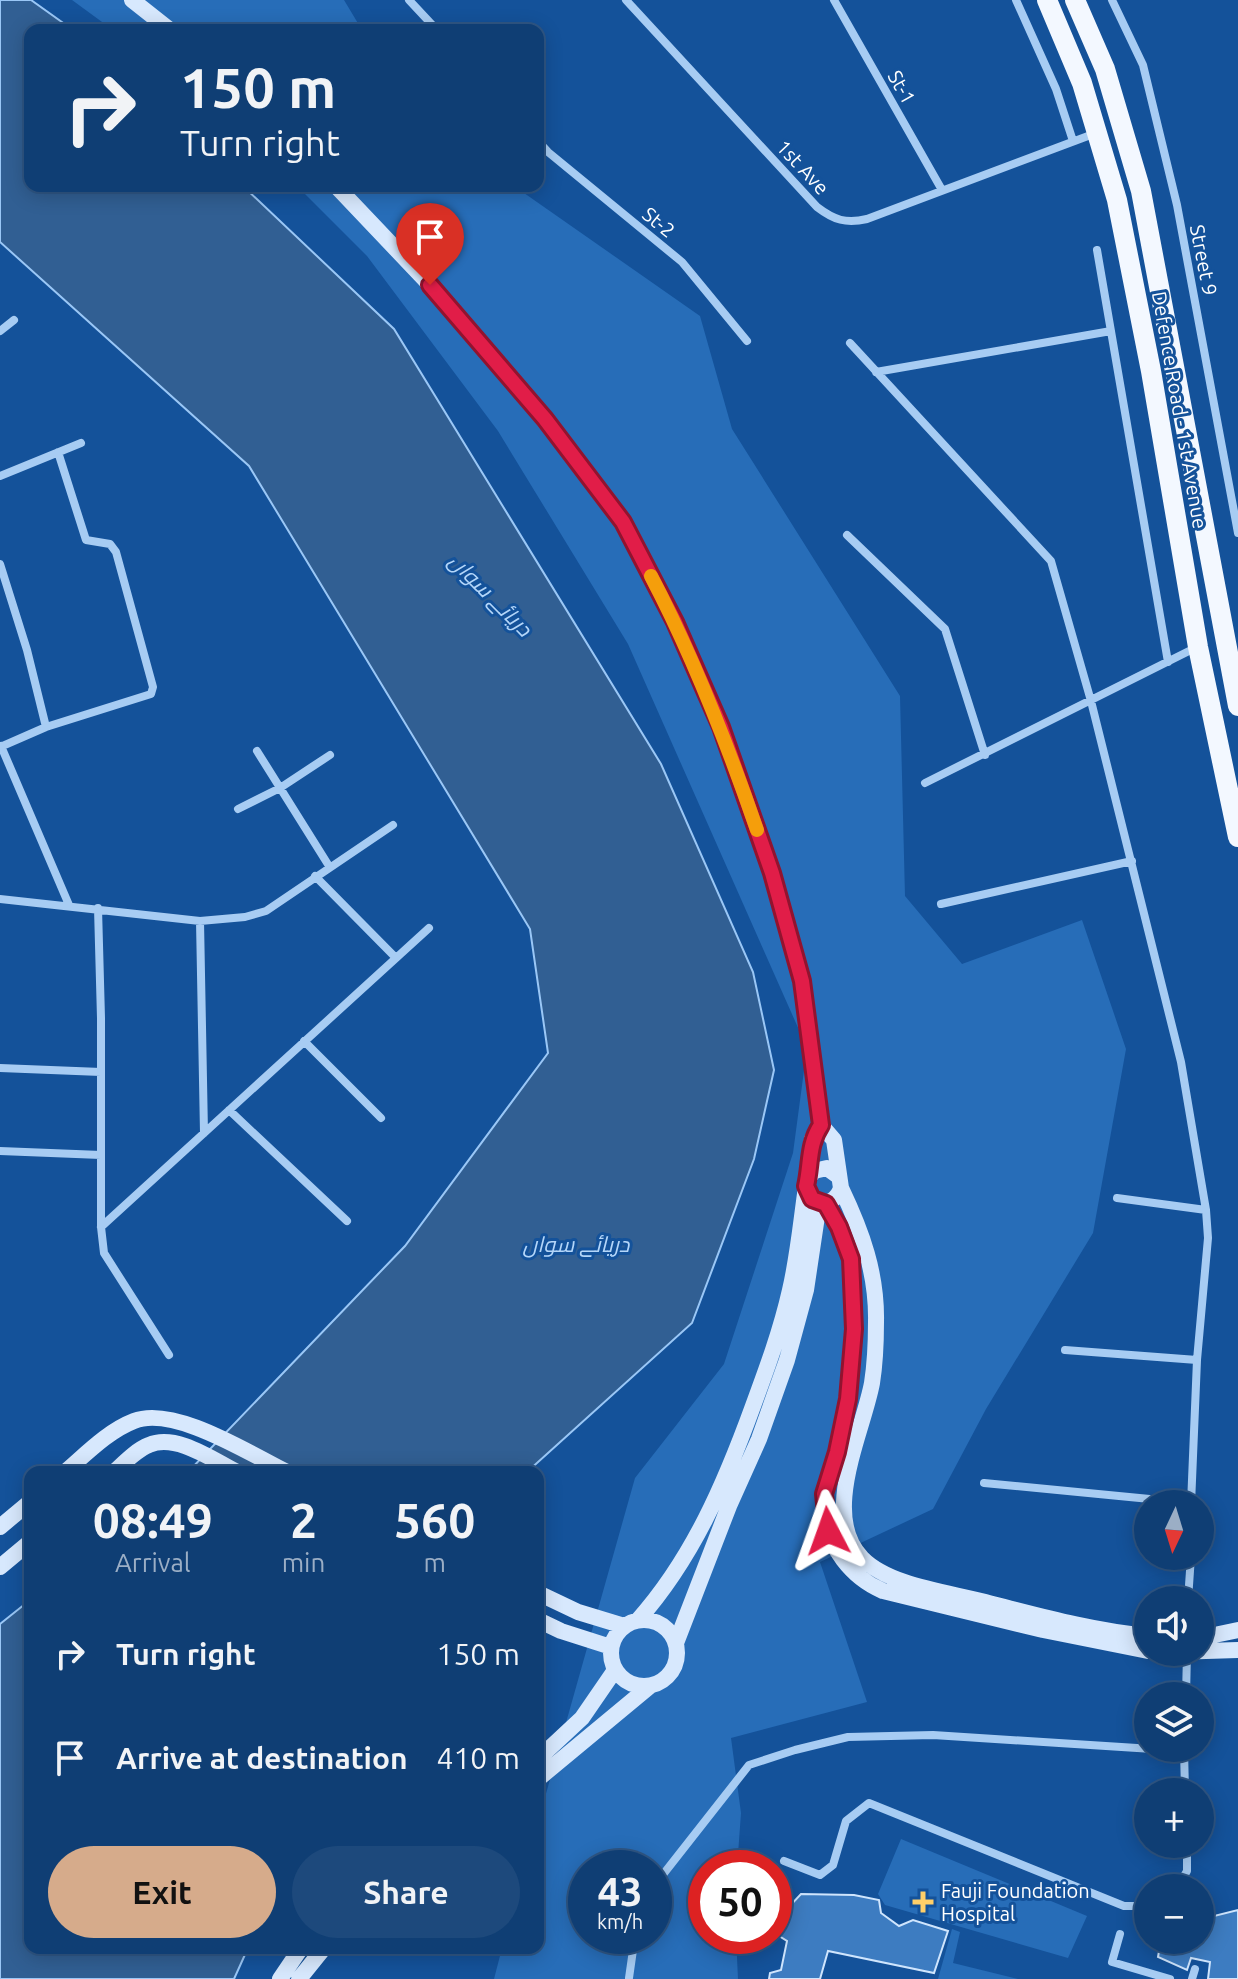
<!DOCTYPE html>
<meta charset="utf-8">
<style>
body{margin:0;font-family:Ubuntu,Cairo,sans-serif;background:#1d497c;color:#f1f3f6;height:100vh;display:flex;flex-direction:column;font-size:30px;white-space:nowrap}
*{box-sizing:border-box;margin:0}
p{font-size:26px;color:#9baec5}
.icon{flex:none;width:44px;height:44px;fill:none;stroke:currentColor;stroke-width:2;stroke-linecap:round;stroke-linejoin:round}
.map{position:relative;flex:1;overflow:hidden}
.details{position:absolute;left:24px;top:1466px;width:520px;height:488px;display:flex;flex-direction:column;background:#0f3e74;border-radius:16px;box-shadow:0 4px 20px #0003,0 0 0 2px #2f5786}
.details>*{flex:none}
.banner{position:absolute;left:24px;top:24px;width:520px;height:168px;border-radius:16px;box-shadow:0 4px 20px #0003,0 0 0 2px #2f5786;background:#0f3e74;color:#f1f3f6;overflow:hidden}
.needle{width:52px;rotate:184deg}
.tools{position:absolute;left:1134px;top:1490px;display:grid;gap:16px}
.tools a{display:grid;place-items:center;width:80px;height:80px;border-radius:50%;background:#0f3e74;box-shadow:0 4px 20px #0003,0 0 0 2px #2f5786;font-size:40px}
.speed{position:absolute;left:568px;top:1850px;display:flex;gap:16px;font-size:40px;font-weight:700;text-align:center}
.speed>*{display:grid;place-content:center;width:104px;height:104px;border-radius:50%;background:#0f3e74;box-shadow:0 4px 20px #0003,0 0 0 2px #2f5786;line-height:1}
.speed small{font-size:20px;font-weight:400}
.speed .limit{border:12px solid #d22;background:#fff;color:#111}
.pin{position:absolute;display:grid;place-items:center;width:68px;height:68px;color:#fff;margin:-82px -34px;border-radius:50% 50% 50% 0;rotate:-45deg;box-shadow:0 0 8px #0007}
.pin .icon{rotate:45deg}
.me{position:absolute;width:88px;margin:-44px;rotate:356deg;stroke-linejoin:round;filter:drop-shadow(0 0 6px #0008)}
.turn{display:flex;align-items:center;gap:28px;height:168px;padding:0 24px;font-size:36px}
.turn .icon{width:104px;height:104px;stroke-width:2.5}
.turn b{display:block;font-size:56px;line-height:68px}
.eta{display:flex;justify-content:space-evenly;align-items:center;height:136px;text-align:center}
.eta b{font-size:48px;font-weight:600;line-height:56px}
.cta{display:flex;gap:16px;margin-top:auto;padding:16px 24px}
.cta a{flex:1;height:92px;border-radius:48px;background:#d6ab8b;color:#111;font-size:32px;font-weight:600;line-height:92px;text-align:center}
.cta a+a{background:#1d497c;color:#f1f3f6}
ul{padding:0;list-style:none}
li{display:flex;align-items:center;gap:24px;height:104px;padding:0 24px}
li div{flex:1}
li b{display:block;font-size:30px}
li em{font-style:normal}
.map>svg:first-child{display:block}
</style>
<div class="map">
<svg width="1238" height="1979" viewBox="0 0 1238 1979">
<rect width="100%" height="100%" fill="#14529a"/>
<path fill="#276db8" fill-rule="evenodd" d="M72,0H344L362,30H113Z
M297,186H514L700,316L732,429L900,696L905,896L962,964L1082,920L1126,1049L1093,1233L986,1409L933,1509L820,1562L867,1702L731,1738L741,1813L737,1868H706V1936H736L738,1979H494L502,1948H538V1822L635,1478L724,1364L793,1153L807,1048L628,644L498,431L367,256ZM586,1868H654V1936H586Z
M901,1839L1087,1916L1068,1958L885,1905L878,1894Z
M952,1929L960,1932L953,1963L1018,1979H938Z"/>
<path fill="#315f93" stroke="#9ac7f6" stroke-width="2" d="M0,0H31L73,30H30V186H243L394,329L661,764L753,972L774,1070L754,1159L692,1323L527,1472H188L405,1246L548,1053L530,929L249,466L0,242Z
M30,1600V1948H248L234,1979H0V1624Z"/>
<path fill="#3d7cc1" stroke="#cfe5fd" stroke-width="2" d="M801,1894L854,1895L879,1900L881,1913L899,1926L913,1920L948,1931L934,1973L828,1951L820,1979H769L770,1973L781,1970L787,1941L776,1934L786,1910Z
M1238,1910V1979H1208L1210,1962L1191,1958L1187,1970L1158,1957L1161,1940H1200L1202,1919Z"/>
<g fill="none" stroke-linecap="round" stroke-linejoin="round">
<path stroke="#a7ccf3" stroke-width="8" d="M409,0L437,30
M626,0L817,207C834,220 846,224 867,219L1096,133
M834,0L942,190
M1016,0L1056,89L1073,141
M1112,0L1143,65L1177,205L1238,533
M538,141L548,152L682,262L747,341
M1097,250L1168,662
M0,331L14,320
M850,343L1051,561L1091,701L1181,1062L1206,1210L1208,1238L1197,1360L1191,1504
M876,372L1111,331
M0,476L81,443
M847,535L945,629L985,755
M0,564L27,650L46,727L0,747
M46,727L151,694L153,687L116,552L110,544L86,540L58,452
M1,746L69,905
M257,751L329,866
M925,783L1197,647
M238,809L280,788L330,755
M315,876L396,958
M0,899L200,921L245,917L266,911L393,825
M941,904L1132,861
M98,908L101,1018V1227L104,1253L169,1355
M200,921L204,1133
M304,1041L381,1118
M0,1068L101,1072
M229,1110L347,1221
M0,1151L101,1155
M1117,1198L1206,1210
M101,1227L429,928
M1065,1350L1197,1360
M984,1483L1191,1503
M1188,1600L1191,1556
M1186,1696L1187,1653
M1184,1749L1185,1792
M784,1861L820,1875L833,1865L846,1821L869,1803L1124,1906H1148
M654,1886L749,1765L795,1750L848,1737L933,1735L1184,1751
M1177,1888L1187,1871V1844
M1120,1934L1112,1962L1170,1979
M629,1978L635,1936
M1192,1979L1195,1969"/>
<path stroke="#d7e8fd" stroke-width="16" d="M132,0L170,30
M336,186L430,285L545,419L623,522L675,622L721,727L772,873L802,981L821,1125L834,1140L841,1188C833,1212 805,1204 807,1180L814,1171L827,1168L838,1176
M809,1175L812,1139L821,1125
M841,1188C862,1232 877,1273 876,1322C876,1342 875,1364 872,1383C863,1432 820,1515 862,1558C888,1585 946,1592 981,1601C1036,1615 1092,1631 1148,1636
M826,1204C835,1221 847,1239 851,1259C853,1271 852,1284 852,1296C854,1345 850,1393 839,1441C834,1465 823,1487 825,1512C827,1547 852,1578 883,1591L1043,1630L1148,1651
M65,1472C86,1454 108,1431 134,1421C174,1405 250,1454 287,1472
M114,1472C124,1463 136,1450 149,1445C176,1433 213,1460 237,1472
M0,1527L30,1502
M0,1567L30,1542
M538,1593L578,1612L624,1626
M611 1653a33 33 0 1 1 66 0a33 33 0 1 1-66 0Z
M538,1620L561,1631L611,1647
M638,1620C693,1558 725,1483 753,1406C767,1368 781,1330 790,1290C798,1256 801,1221 806,1187
M1200,1638L1238,1630
M676,1643L729,1506L759,1439L787,1360L806,1290L819,1203
M1174,1652L1238,1650
M538,1759L582,1718L615,1670
M538,1779L650,1686
M280,1979L301,1948
M299,1979L324,1948"/>
<path stroke="#f3f8ff" stroke-width="20" d="M1047,0L1082,83L1117,200L1151,371L1198,647L1238,837
M1075,0L1105,69L1141,191L1238,706"/>
</g>
<g fill="none" stroke-linecap="round" stroke-linejoin="round">
<defs>
<path id="route" d="M430,285L545,419L623,522L675,622L721,727L772,873L802,981L821,1125C808,1144 811,1165 806,1186L812,1199L826,1204L839,1227L851,1259L854,1329L848,1399L837,1452L824,1494L828,1531"/>
</defs>
<use href="#route" stroke="#92132f" stroke-width="20"/>
<use href="#route" stroke="#e11d48" stroke-width="14"/>
<path stroke="#f59e0b" stroke-width="14" d="M651,576C694,658 727,743 757,830"/>
</g>
<path fill="#ffcf69" stroke="#14529a" stroke-width="3" d="M919 1890h8v8h8v8h-8v8h-8v-8h-8v-8h8z"/>
<g text-anchor="middle" dominant-baseline="central" stroke-width="6" stroke-linejoin="round" paint-order="stroke">
<g font-size="20" fill="#fff" stroke="#14529a">
<text transform="translate(902 87) rotate(61)">St-1</text>
<text transform="translate(803 167) rotate(47)">1st Ave</text>
<text transform="translate(659 222) rotate(39)">St-2</text>
<text transform="translate(1204 260) rotate(79)">Street 9</text>
<text transform="translate(1180 410) rotate(80)">Defence Road - 1st Avenue</text>
</g>
<g font-size="20" fill="#fff" stroke="#14529a" text-anchor="start">
<text x="941" y="1890">Fauji Foundation<tspan x="941" dy="23">Hospital</tspan></text>
</g>
<g font-size="22" font-style="italic" fill="#b4d6f9" stroke="#14529a">
<text transform="translate(491 594) rotate(45)">دریائے سواں</text>
<text x="576" y="1243">دریائے سواں</text>
</g>
</g>
</svg>
<div class="tools">
<a><svg class="needle" viewBox="-14 -14 28 28"><path d="M0-13l5 13h-10z" fill="#e53935"/><path d="M0 13l5-13h-10z" fill="#9baec5"/></svg></a>
<a><svg class="icon" aria-label="sound" viewBox="0 0 24 24"><path d="M4 9h4l5-4v14l-5-4H4zM17 9q2 3 0 6"/></svg></a>
<a><svg class="icon" aria-label="layers" viewBox="0 0 24 24"><path d="M12 4l9 5-9 5-9-5zM3 14l9 5 9-5"/></svg></a>
<a>+</a>
<a>−</a>
</div>
<div class="speed"><div>43<small>km/h</small></div><div class="limit">50</div></div>
<div class="pin" style="left:430px;top:285px;background:#d93025"><svg class="icon" aria-label="arrive" viewBox="0 0 24 24"><path d="M6 21V4h12l-3 4 3 4H6"/></svg></div>
<svg class="me" style="left:828px;top:1531px" viewBox="-20 -20 40 40"><path d="M0-17L14 15 0 8-14 15z" fill="#e11d48" stroke="#fff" stroke-width="4"/></svg>
<div class="banner">
<div class="turn"><svg class="icon" aria-label="right" viewBox="0 0 24 24"><path d="M7 20v-9h11M14 6l5 5-5 5"/></svg><div><b>150 m</b>Turn right</div></div>
</div>
<section class="details">
<div class="eta">
<div><b>08:49</b><p>Arrival</p></div>
<div><b>2</b><p>min</p></div>
<div><b>560</b><p>m</p></div>
</div>
<ul>
<li><svg class="icon" aria-label="right" viewBox="0 0 24 24"><path d="M7 20v-9h11M14 6l5 5-5 5"/></svg><div><b>Turn right</b></div><em>150 m</em></li>
<li><svg class="icon" aria-label="arrive" viewBox="0 0 24 24"><path d="M6 21V4h12l-3 4 3 4H6"/></svg><div><b>Arrive at destination</b></div><em>410 m</em></li>
</ul>
<div class="cta"><a>Exit</a><a>Share</a></div>
</section>
</div>
